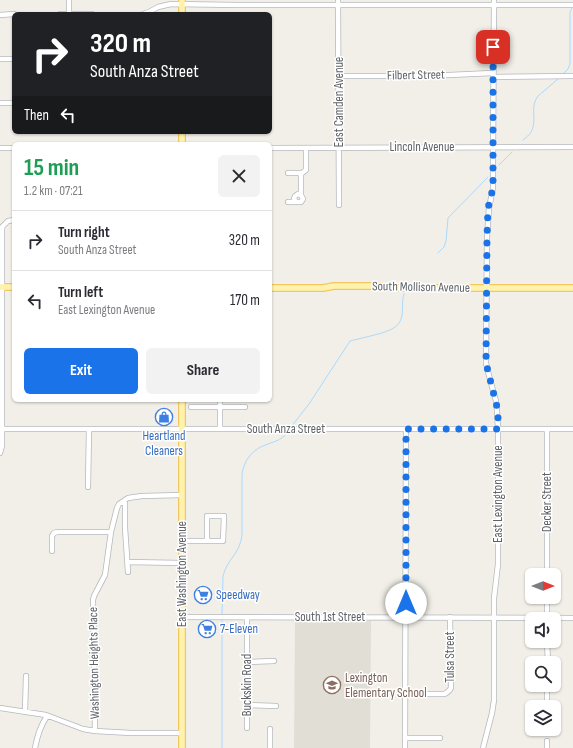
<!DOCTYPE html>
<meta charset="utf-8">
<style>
body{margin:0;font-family:"Sofia Sans Condensed",sans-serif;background:#f2f2f3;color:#2b2b33;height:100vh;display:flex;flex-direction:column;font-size:15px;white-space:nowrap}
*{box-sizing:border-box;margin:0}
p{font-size:13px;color:#7c7c81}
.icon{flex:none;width:22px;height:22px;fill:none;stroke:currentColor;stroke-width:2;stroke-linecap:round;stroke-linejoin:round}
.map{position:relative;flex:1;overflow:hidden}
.drawer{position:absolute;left:12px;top:142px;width:260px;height:260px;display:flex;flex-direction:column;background:#fff;border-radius:6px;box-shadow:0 1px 3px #0004}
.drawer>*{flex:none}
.hud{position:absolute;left:12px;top:12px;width:260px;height:122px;border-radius:6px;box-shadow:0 1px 3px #0004;background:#202124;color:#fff;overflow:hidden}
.needle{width:26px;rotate:90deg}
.fabs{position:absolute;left:525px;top:568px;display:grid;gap:8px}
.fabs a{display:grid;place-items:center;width:36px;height:36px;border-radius:6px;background:#fff;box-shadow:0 1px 3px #0004;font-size:20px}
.pin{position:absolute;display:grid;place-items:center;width:34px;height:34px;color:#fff;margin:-17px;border-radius:8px;box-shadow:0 2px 6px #0006}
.me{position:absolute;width:44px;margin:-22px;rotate:0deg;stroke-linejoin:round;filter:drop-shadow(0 0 3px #0008)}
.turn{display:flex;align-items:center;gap:14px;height:84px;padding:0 12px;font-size:18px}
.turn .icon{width:52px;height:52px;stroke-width:2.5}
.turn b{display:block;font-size:28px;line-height:34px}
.then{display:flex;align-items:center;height:38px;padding:0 12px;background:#0003;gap:8px;font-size:15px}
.round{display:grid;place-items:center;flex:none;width:42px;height:42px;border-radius:6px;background:#f2f2f3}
.overview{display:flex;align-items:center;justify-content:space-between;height:68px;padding:0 12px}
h1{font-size:24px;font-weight:700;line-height:30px;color:#1e9e55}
.primary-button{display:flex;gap:8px;margin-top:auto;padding:8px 12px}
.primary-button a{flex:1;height:46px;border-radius:6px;background:#1a73e8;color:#fff;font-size:16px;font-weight:700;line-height:46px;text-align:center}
.primary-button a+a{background:#f2f2f3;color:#2b2b33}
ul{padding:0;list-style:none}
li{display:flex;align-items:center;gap:12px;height:60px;padding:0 12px;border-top:1px solid #e1e1e2}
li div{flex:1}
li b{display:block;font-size:15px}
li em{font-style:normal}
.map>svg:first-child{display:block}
</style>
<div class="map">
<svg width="573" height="748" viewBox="0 0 573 748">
<rect width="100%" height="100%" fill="#f1efe8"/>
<path fill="#e1ded6" d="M295,621H371L370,748H294Z"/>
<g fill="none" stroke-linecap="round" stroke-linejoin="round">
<path stroke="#aadaff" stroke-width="1" d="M563,74L568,69L570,64V12L572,8
M523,140C527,137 532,133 533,127C536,116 530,107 538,96L558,79
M499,165L512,152
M438,253L444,247L446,241L448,218L488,177
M291,427L309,404L350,341C361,338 388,333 395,327C398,325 400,322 401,319C404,311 401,302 404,294
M222,615L223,576C227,559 240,554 242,535V474C244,461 251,451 263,446C274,441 280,442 288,432
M222,619V748"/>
<defs>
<path id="minor" d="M338,0L339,205
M60,14H92
M69,14V0
M143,14L149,12L158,7L171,4L238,5H573
M0,15L14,14
M0,59H14
M338,76H427L493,73
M493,77L573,76
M0,103H14
M0,148H14
M270,148L573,147
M288,173H302L306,170V148
M301,195V173
M288,202H301L303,199L301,195L298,194L295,196L294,199L296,202
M191,407H245
M0,429H573
M220,429V400
M0,453L2,446V227L8,221L14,220
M88,487L89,429
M125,500V528L128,572
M182,541H223L224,516H207V541
M52,551V536L54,533L57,532H111
M128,562L182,563
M547,575V429
M182,617L573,618
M247,617V728
M547,619V597
M547,641L548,663
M247,662L274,661
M547,685V705
M406,694H444C448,693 449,691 451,688L450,617
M247,705L276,706
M0,708L46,715L83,729L95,731L131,733H182
M25,712L26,676
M270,729V748
M95,731L93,600L94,596L105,575L111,532L117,508L119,504L128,498L142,496L182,495
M406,738H440
M35,748C37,737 41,725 47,716
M405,748L406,429
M483,748L492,713L494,700V598L498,564V429L497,411L496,401L488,372L486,363L487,237L489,208L493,188V160L494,0
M547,748V741"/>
<path id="major" d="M182,0V14
M182,132V144
M0,287H14
M270,288H323L334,286H378L390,288H573
M182,400V748"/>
</defs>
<use href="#minor" stroke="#b5b8bc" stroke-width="6"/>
<use href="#major" stroke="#f2c960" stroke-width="8"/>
<use href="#minor" stroke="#fff" stroke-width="4.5"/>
<use href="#major" stroke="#fff2af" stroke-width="5.5"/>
</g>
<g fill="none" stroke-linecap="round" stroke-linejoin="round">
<path stroke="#1a73e8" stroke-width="7" stroke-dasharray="0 12.6" d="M406,603V429H498V411L486,363L487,237L488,208L493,188V47"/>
</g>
<defs>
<symbol id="shop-ring" viewBox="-11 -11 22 22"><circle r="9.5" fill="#fff" stroke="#3f7fe0" stroke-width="1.5"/><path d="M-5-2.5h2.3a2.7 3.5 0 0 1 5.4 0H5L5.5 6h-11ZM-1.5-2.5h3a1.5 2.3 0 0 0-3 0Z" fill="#3f7fe0"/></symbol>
<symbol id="supermarket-ring" viewBox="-11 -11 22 22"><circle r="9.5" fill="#fff" stroke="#3f7fe0" stroke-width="1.5"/><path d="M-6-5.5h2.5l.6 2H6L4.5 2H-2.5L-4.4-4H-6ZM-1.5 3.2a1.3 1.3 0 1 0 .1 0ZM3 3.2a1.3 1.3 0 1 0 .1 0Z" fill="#3f7fe0"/></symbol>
<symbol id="school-ring" viewBox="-11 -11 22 22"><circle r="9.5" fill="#fff" stroke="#8d6e63" stroke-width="1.5"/><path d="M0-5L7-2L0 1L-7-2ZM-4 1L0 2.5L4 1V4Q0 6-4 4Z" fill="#8d6e63"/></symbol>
</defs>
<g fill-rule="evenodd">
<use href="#shop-ring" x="154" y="407" width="20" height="20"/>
<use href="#supermarket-ring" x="193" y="585" width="20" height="20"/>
<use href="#supermarket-ring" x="197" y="619" width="20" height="20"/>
<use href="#school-ring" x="322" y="675" width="20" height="20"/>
</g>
<g text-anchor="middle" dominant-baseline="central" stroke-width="3" stroke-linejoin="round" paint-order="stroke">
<g font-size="13" fill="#5f6368" stroke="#fff">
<text transform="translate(416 75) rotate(-1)">Filbert Street</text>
<text transform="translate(339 102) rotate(-90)">East Camden Avenue</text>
<text x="422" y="147">Lincoln Avenue</text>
<text transform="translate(421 287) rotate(1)">South Mollison Avenue</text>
<text x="286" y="429">South Anza Street</text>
<text transform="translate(498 494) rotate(-90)">East Lexington Avenue</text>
<text transform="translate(547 502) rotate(-90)">Decker Street</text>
<text transform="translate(182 574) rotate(-90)">East Washington Avenue</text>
<text x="330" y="617">South 1st Street</text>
<text transform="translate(450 657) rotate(-90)">Tulsa Street</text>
<text transform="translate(94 663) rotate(-91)">Washington Heights Place</text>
<text transform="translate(247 685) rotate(-90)">Buckskin Road</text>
</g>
<g font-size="13" fill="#366cbe" stroke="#fff" text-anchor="start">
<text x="164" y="436" text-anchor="middle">Heartland<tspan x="164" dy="15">Cleaners</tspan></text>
<text x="216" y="595">Speedway</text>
<text x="220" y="629">7-Eleven</text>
</g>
<g font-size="13" fill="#785e54" stroke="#fff" text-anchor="start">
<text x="345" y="678">Lexington<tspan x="345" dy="15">Elementary School</tspan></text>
</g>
</g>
</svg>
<div class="fabs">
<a><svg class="needle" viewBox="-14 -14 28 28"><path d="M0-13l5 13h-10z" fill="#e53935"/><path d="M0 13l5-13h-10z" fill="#7c7c81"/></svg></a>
<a><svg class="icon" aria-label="sound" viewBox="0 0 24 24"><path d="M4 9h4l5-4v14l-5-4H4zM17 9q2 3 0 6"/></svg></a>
<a><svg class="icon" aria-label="search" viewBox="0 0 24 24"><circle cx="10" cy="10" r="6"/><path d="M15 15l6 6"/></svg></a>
<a><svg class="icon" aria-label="layers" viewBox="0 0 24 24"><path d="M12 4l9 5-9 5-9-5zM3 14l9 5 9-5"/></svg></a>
</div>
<div class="pin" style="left:493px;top:47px;background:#d93025"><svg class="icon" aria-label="arrive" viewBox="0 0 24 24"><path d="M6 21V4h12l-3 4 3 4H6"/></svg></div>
<svg class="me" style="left:406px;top:603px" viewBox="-20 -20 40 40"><circle r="19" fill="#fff"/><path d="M0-13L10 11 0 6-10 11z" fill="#1a73e8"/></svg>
<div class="hud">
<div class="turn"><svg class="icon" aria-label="right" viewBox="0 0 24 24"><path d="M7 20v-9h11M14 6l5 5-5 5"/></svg><div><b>320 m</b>South Anza Street</div></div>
<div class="then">Then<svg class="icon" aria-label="left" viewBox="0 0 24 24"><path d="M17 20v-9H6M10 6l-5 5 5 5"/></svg></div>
</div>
<section class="drawer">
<div class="overview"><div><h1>15 min</h1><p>1.2 km · 07:21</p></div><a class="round"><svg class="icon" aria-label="close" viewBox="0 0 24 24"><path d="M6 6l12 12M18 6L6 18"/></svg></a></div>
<ul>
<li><svg class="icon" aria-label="right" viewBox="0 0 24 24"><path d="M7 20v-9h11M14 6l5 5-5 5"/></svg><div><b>Turn right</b><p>South Anza Street</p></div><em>320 m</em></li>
<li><svg class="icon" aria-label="left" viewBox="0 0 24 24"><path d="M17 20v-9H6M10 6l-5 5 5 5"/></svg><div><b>Turn left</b><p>East Lexington Avenue</p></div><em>170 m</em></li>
</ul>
<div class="primary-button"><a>Exit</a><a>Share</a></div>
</section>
</div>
